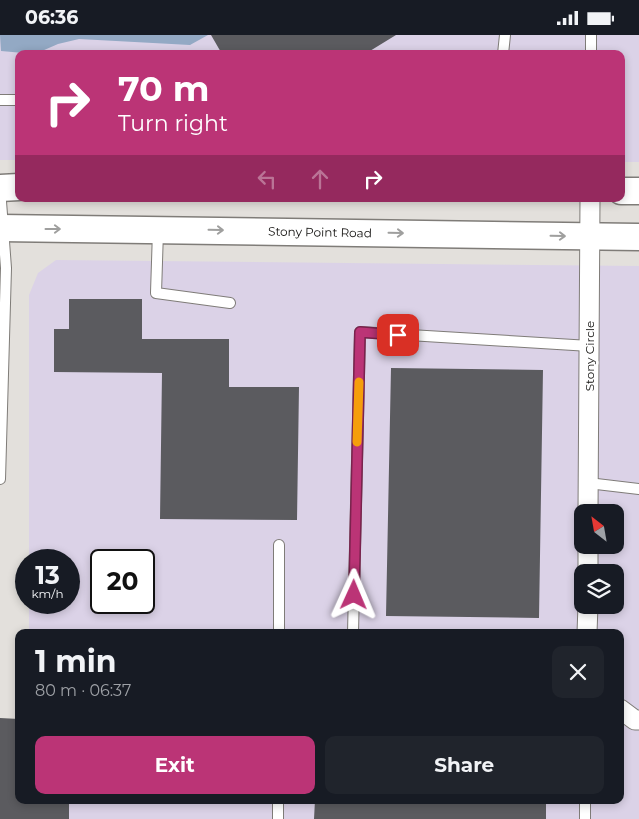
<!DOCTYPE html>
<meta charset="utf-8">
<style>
body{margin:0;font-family:Montserrat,sans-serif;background:#20242c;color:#f1f3f6;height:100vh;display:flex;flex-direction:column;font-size:19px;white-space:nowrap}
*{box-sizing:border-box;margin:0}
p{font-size:16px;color:#9ea1a6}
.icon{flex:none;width:28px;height:28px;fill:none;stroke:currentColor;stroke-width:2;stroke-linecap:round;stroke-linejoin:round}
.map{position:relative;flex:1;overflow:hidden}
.details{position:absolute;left:15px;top:594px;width:609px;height:175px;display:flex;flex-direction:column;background:#171b24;border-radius:10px;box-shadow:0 2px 8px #0003}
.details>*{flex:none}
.guide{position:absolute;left:15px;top:15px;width:610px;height:152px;border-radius:10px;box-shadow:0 2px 8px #0003;background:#bb3476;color:#fff;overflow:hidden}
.needle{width:32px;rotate:329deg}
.fabs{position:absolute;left:574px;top:469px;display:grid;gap:10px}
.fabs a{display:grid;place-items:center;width:50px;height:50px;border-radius:10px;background:#171b24;box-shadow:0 2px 8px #0003;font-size:25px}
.speed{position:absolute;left:15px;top:514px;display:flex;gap:10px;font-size:25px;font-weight:700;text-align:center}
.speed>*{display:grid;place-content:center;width:65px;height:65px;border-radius:50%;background:#171b24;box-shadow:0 2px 8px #0003;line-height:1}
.speed small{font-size:12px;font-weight:400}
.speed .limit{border:2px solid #111;border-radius:8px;background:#fff;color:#111}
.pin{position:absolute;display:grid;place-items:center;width:42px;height:42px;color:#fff;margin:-21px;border-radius:10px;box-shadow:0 2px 8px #0006}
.me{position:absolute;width:55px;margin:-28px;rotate:1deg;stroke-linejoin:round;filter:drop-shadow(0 0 4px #0008)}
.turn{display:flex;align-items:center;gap:18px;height:105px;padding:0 20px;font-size:22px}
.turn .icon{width:65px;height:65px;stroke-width:2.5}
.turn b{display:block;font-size:35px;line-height:42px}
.lanes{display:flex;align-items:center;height:48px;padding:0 20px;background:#0003;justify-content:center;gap:25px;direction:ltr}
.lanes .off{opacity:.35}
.round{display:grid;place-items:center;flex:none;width:52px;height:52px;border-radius:10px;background:#20242c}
.summary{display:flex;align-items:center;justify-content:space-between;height:85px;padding:0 20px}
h1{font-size:30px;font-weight:700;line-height:38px}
.action{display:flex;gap:10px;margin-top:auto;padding:10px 20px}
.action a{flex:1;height:58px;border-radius:10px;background:#bb3476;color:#fff;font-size:20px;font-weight:700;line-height:58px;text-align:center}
.action a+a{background:#20242c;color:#f1f3f6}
.status{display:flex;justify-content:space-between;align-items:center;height:35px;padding:0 25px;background:#171b24;direction:ltr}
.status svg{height:14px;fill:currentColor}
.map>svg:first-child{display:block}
</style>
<div class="status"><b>06:36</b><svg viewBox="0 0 49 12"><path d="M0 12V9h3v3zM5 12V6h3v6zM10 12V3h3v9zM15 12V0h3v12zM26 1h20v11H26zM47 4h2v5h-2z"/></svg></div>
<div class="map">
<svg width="639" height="784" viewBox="0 0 639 784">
<rect width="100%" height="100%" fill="#e3e0dc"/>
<path fill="#dbd2e7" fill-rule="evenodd" d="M0,0H639V127H621V19H19V125H0Z
M56,225L639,231V784H29V765H620V598L29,597V568H69V525H29V260L38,238ZM582,478H615V510H582ZM101,525H144V568H101ZM582,538H615V570H582Z"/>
<path fill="#93a9c4" d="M0,0H208L190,10L79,4L58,9L35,19L1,16Z"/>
<path fill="#5b5b5f" d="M211,0H396L365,19H222Z
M69,264H142V304H229V352H299L297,485L160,484L162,338L54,337V294H69Z
M391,333L543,335L539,583L386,581Z
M0,683L19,684V765H69V784H0Z
M315,765H546V784H314Z"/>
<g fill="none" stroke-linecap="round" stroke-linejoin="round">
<defs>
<path id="service" d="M503,19L505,0
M591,19V0
M0,65H19
M158,196L156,258L230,268
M0,444L6,233L0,153
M588,448L639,454
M279,598V510
M353,598L360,297L590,311
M585,765V784
M278,784V765"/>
<path id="minor" d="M588,478L590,164
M588,538V510
M587,598L588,570
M620,674L635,685H639"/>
<path id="secondary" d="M0,153L19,152
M621,156H639
M0,193L639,202"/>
</defs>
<use href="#service" stroke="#7f7c78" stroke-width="12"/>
<use href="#minor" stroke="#7f7c78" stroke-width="21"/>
<use href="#secondary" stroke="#7f7c78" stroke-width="29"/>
<use href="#service" stroke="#fff" stroke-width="10"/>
<use href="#minor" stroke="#fff" stroke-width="19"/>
<use href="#secondary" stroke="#fff" stroke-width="26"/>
</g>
<defs><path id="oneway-shaft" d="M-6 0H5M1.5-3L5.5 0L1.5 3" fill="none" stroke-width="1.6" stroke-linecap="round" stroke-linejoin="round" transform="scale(1.25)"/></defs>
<g stroke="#9f9f9e">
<use href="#oneway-shaft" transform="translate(53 194)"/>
<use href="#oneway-shaft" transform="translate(216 195) rotate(1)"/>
<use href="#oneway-shaft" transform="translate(396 198) rotate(1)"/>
<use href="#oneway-shaft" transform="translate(558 201) rotate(1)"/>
</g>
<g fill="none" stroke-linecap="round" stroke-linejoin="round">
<defs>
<path id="route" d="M354,560L360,297L398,300"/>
</defs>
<use href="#route" stroke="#7a224d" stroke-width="12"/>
<use href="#route" stroke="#bb3476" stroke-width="9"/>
<path stroke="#f59e0b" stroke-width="9" d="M357,407L359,347"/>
</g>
<g text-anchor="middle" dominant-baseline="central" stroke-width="5" stroke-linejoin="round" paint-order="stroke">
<g font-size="12" fill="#100f0d" stroke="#fff">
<text transform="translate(320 197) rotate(1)">Stony Point Road</text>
<text transform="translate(589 321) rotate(-90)">Stony Circle</text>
</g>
</g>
</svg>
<div class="fabs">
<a><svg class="needle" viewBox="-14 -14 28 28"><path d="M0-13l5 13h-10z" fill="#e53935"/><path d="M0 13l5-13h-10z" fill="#9ea1a6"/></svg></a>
<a><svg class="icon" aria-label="layers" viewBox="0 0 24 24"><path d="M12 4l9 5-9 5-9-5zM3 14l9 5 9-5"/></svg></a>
</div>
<div class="speed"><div>13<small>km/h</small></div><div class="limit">20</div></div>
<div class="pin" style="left:398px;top:300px;background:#d93025"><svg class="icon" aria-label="arrive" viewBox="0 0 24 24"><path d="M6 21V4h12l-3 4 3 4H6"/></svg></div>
<svg class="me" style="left:354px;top:560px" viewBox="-20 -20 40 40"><path d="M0-17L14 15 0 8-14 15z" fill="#bb3476" stroke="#fff" stroke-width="4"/></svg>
<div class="guide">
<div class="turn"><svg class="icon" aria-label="right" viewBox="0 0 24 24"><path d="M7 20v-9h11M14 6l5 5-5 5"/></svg><div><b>70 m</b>Turn right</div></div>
<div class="lanes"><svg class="icon off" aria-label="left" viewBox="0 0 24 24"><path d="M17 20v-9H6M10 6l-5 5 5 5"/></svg><svg class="icon off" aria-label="ahead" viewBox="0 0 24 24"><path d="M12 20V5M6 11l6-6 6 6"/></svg><svg class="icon" aria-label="right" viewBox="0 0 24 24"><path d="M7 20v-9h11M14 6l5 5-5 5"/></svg></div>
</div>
<section class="details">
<div class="summary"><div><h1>1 min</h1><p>80 m · 06:37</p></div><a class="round"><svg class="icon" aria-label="close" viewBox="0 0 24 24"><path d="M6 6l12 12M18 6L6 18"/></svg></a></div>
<div class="action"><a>Exit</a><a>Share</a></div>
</section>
</div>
